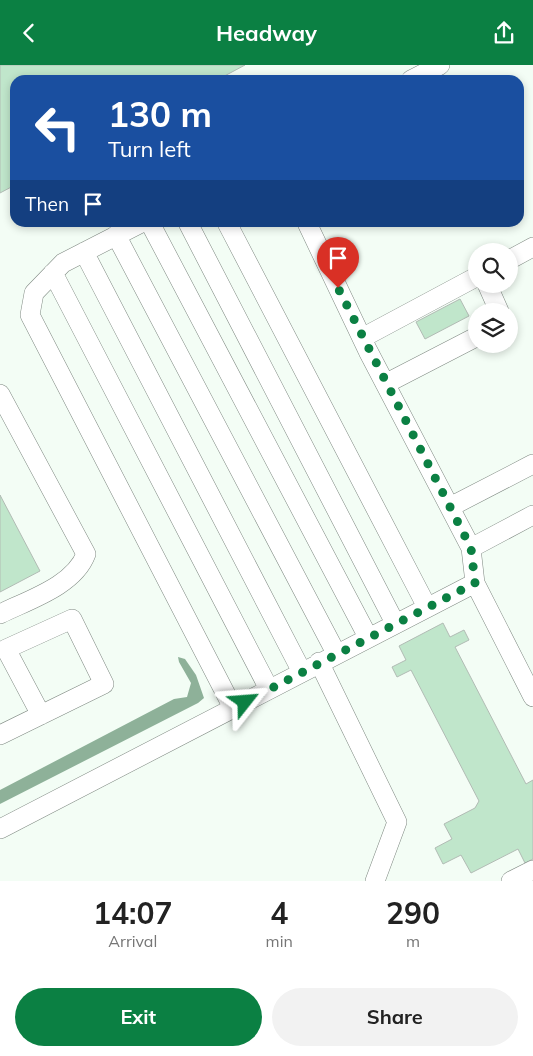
<!DOCTYPE html>
<style>
body{margin:0;font-family:Mulish,sans-serif;background:#f2f2f2;color:#222;height:100vh;display:flex;flex-direction:column;font-size:19px;white-space:nowrap}
*{box-sizing:border-box;margin:0}
p{font-size:16px;color:#767676}
.icon{flex:none;width:28px;height:28px;fill:none;stroke:currentColor;stroke-width:2;stroke-linecap:round;stroke-linejoin:round}
.map{position:relative;height:816px;overflow:hidden}
.details{display:flex;flex-direction:column;background:#fff;flex:1}
.details>*{flex:none}
.guide{position:absolute;left:10px;top:10px;width:514px;height:152px;border-radius:15px;box-shadow:0 2px 8px #0003;background:#1a4fa0;color:#fff;overflow:hidden}
.tools{position:absolute;left:468px;top:178px;display:grid;gap:10px}
.tools a{display:grid;place-items:center;width:50px;height:50px;border-radius:50%;background:#fff;box-shadow:0 2px 8px #0003;font-size:25px}
.pin{position:absolute;display:grid;place-items:center;width:42px;height:42px;color:#fff;margin:-51px -21px;border-radius:50% 50% 50% 0;rotate:-45deg;box-shadow:0 0 5px #0007}
.pin .icon{rotate:45deg}
.me{position:absolute;width:55px;margin:-28px;rotate:62deg;stroke-linejoin:round;filter:drop-shadow(0 0 4px #0008)}
.turn{display:flex;align-items:center;gap:18px;height:105px;padding:0 15px;font-size:22px}
.turn .icon{width:65px;height:65px;stroke-width:2.5}
.turn b{display:block;font-size:35px;line-height:42px}
.then{display:flex;align-items:center;height:48px;padding:0 15px;background:#0003;gap:10px;font-size:19px}
.eta{display:flex;justify-content:space-evenly;align-items:center;height:85px;text-align:center}
.eta b{font-size:30px;font-weight:700;line-height:35px}
.primary-button{display:flex;gap:10px;margin-top:auto;padding:10px 15px}
.primary-button a{flex:1;height:58px;border-radius:30px;background:#0b8043;color:#fff;font-size:20px;font-weight:700;line-height:58px;text-align:center}
.primary-button a+a{background:#f2f2f2;color:#222}
header{display:flex;justify-content:space-between;align-items:center;height:65px;padding:0 15px;background:#0b8043;color:#fff;font-size:22px;font-weight:700}
.map>svg:first-child{display:block}
</style>
<header><svg class="icon" aria-label="back" viewBox="0 0 24 24"><path d="M15 5l-7 7 7 7"/></svg>Headway<svg class="icon" aria-label="share" viewBox="0 0 24 24"><path d="M12 15V3M7 8l5-5 5 5M5 13v7h14v-7"/></svg></header>
<div class="map">
<svg width="533" height="816" viewBox="0 0 533 816">
<rect width="100%" height="100%" fill="#f3fdf5"/>
<path fill="#8eb199" d="M178,592L185,594L196,610L204,633L198,638L0,739V725L174,634L187,632L191,618L179,597Z"/>
<path fill="#c0e6cb" stroke="#b1bbb4" d="M0,0H245L217,15H15V120L0,128Z
M460,234L469,251L425,274L416,257Z
M0,430L40,506L0,527Z
M443,558L450,572L464,565L469,575L455,582L526,719L533,715V794L525,798L518,784L471,808L461,790L443,799L435,783L452,774L444,759L475,743L479,736L411,605L397,612L392,602L406,595L399,581Z"/>
<g fill="none" stroke-linecap="round" stroke-linejoin="round">
<defs>
<path id="minor" d="M411,15L440,0
M141,158L63,198L34,228L30,250L233,643
M150,158L368,572
M188,158L395,558
M227,158L427,542
M307,158L368,286L471,483
M116,170L336,588
M84,187L302,607
M509,195L533,182
M53,208L269,624
M487,219L499,246
M362,273L476,212
M385,319L476,272
M0,329L86,489C74,521 28,535 0,549
M450,442L533,399
M475,518L471,483L533,450
M319,597L397,757L375,816
M0,670L104,619L72,554L6,584L41,650
M0,764L475,518L533,632
M511,816L533,805"/>
</defs>
<use href="#minor" stroke="#7f8982" stroke-width="20"/>
<use href="#minor" stroke="#fff" stroke-width="19"/>
</g>
<g fill="none" stroke-linecap="round" stroke-linejoin="round">
<path stroke="#0b8043" stroke-width="9" stroke-dasharray="0 16.2" d="M245,637L475,518L471,483L338,223"/>
</g>
</svg>
<div class="tools">
<a><svg class="icon" aria-label="search" viewBox="0 0 24 24"><circle cx="10" cy="10" r="6"/><path d="M15 15l6 6"/></svg></a>
<a><svg class="icon" aria-label="layers" viewBox="0 0 24 24"><path d="M12 4l9 5-9 5-9-5zM3 14l9 5 9-5"/></svg></a>
</div>
<div class="pin" style="left:338px;top:223px;background:#d93025"><svg class="icon" aria-label="arrive" viewBox="0 0 24 24"><path d="M6 21V4h12l-3 4 3 4H6"/></svg></div>
<svg class="me" style="left:245px;top:637px" viewBox="-20 -20 40 40"><path d="M0-17L14 15 0 8-14 15z" fill="#0b8043" stroke="#fff" stroke-width="4"/></svg>
<div class="guide">
<div class="turn"><svg class="icon" aria-label="left" viewBox="0 0 24 24"><path d="M17 20v-9H6M10 6l-5 5 5 5"/></svg><div><b>130 m</b>Turn left</div></div>
<div class="then">Then<svg class="icon" aria-label="arrive" viewBox="0 0 24 24"><path d="M6 21V4h12l-3 4 3 4H6"/></svg></div>
</div>
</div>
<section class="details">
<div class="eta">
<div><b>14:07</b><p>Arrival</p></div>
<div><b>4</b><p>min</p></div>
<div><b>290</b><p>m</p></div>
</div>
<div class="primary-button"><a>Exit</a><a>Share</a></div>
</section>
